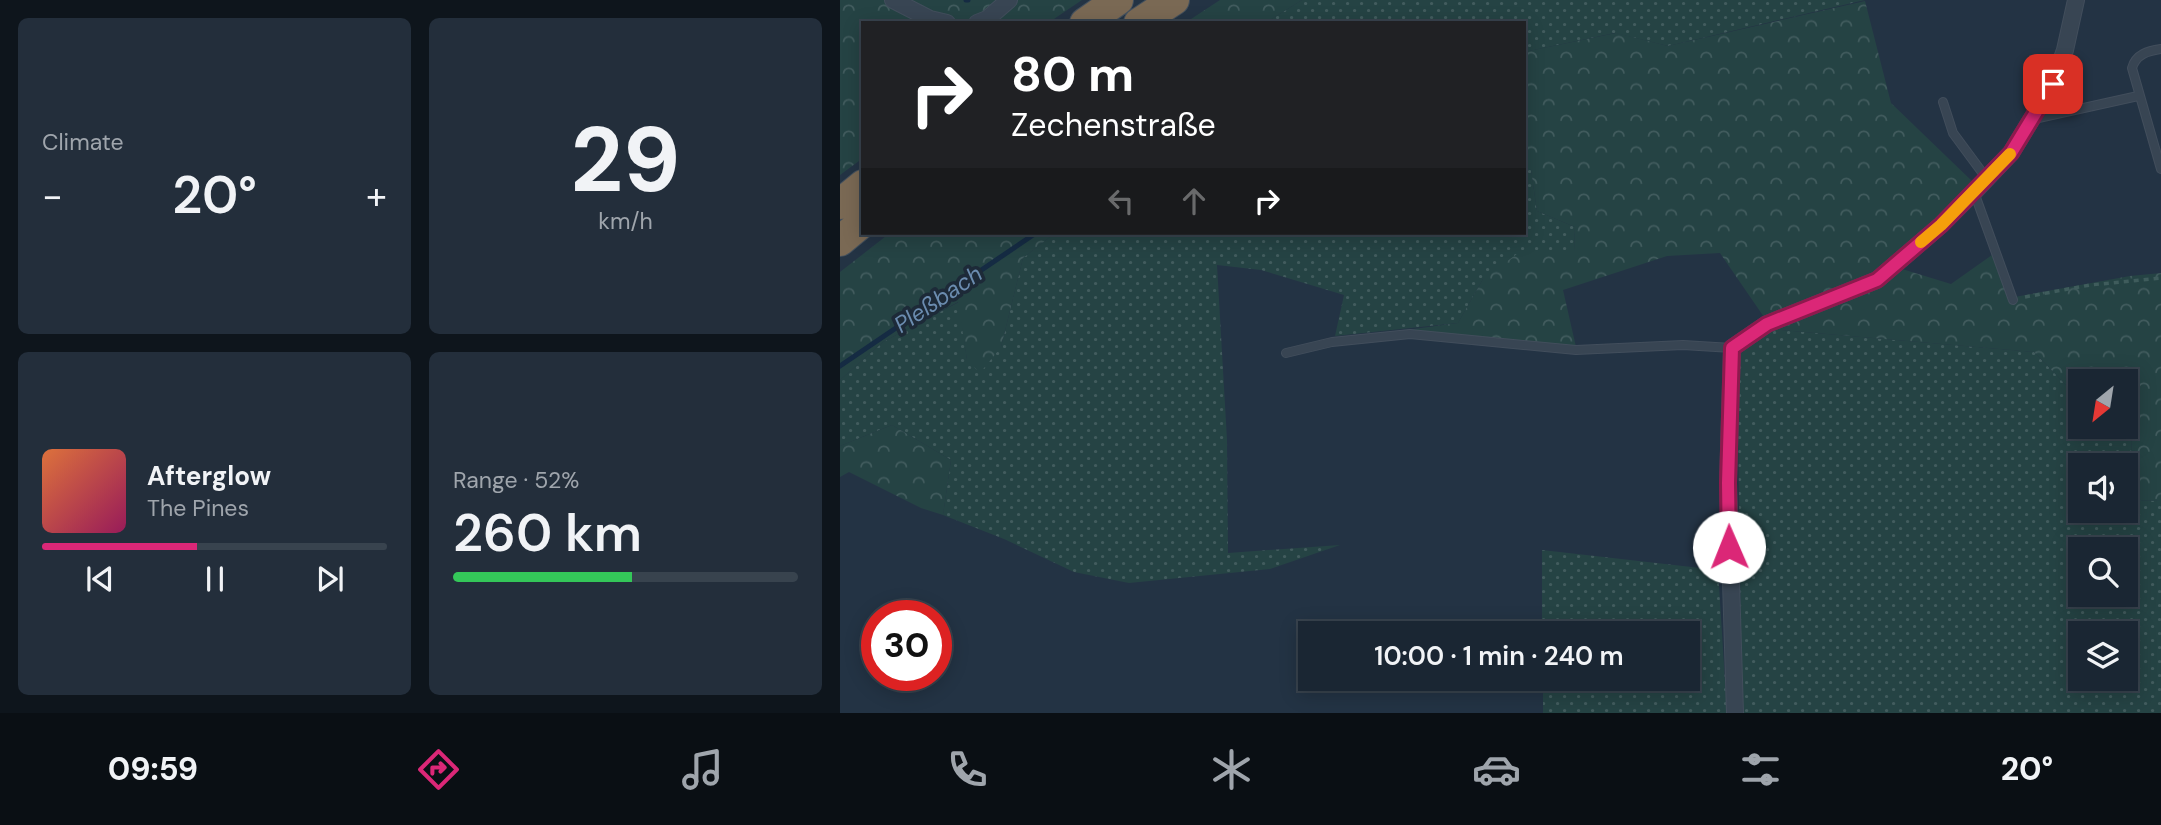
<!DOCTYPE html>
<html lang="en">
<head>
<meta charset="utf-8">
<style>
	body { margin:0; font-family:"DM Sans",sans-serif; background:#232e3b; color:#f1f3f6; height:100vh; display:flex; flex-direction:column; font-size:26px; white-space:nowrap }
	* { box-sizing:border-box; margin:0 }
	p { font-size:23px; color:#9fa5ac }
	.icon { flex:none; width:38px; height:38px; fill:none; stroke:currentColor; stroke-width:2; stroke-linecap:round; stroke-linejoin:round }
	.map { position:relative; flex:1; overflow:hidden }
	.drawer { display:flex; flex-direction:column; gap:18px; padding:18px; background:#0e151c; width:840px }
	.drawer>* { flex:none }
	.banner { position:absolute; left:21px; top:21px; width:665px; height:214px; border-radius:0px; box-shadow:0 4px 18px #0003,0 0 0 2px #38434e; background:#202124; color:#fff; overflow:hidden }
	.needle { width:46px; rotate:210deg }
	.tools { position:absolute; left:1228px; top:369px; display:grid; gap:14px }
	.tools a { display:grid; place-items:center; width:70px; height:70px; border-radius:0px; background:#1a2633; box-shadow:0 4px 18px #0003,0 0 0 2px #38434e; font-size:35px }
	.speed { position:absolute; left:21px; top:600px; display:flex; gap:14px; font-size:35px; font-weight:700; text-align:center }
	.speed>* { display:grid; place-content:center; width:91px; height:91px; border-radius:50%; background:#1a2633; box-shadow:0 4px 18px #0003,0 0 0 2px #38434e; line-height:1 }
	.speed .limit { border:10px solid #d22; background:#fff; color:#111 }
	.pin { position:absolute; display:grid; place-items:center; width:60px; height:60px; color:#fff; margin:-30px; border-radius:14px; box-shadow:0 4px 10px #0006 }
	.me { position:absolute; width:77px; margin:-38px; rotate:359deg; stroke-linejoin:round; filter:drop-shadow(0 0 5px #0008) }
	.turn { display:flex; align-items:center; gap:24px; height:147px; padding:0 35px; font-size:32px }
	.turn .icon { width:91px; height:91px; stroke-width:2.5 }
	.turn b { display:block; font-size:49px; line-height:60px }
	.lanes { display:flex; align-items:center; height:66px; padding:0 35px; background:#0003; justify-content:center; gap:35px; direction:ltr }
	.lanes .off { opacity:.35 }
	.big { font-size:52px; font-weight:600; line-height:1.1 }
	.drawer .tile { flex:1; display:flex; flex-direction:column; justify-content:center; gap:10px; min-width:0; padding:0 24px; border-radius:10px; background:#232e3b }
	.drawer .dial { align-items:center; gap:0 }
	.dial b { font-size:91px; line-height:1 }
	.song { display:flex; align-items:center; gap:21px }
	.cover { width:84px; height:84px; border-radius:10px; background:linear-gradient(135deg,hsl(20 70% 55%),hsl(330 70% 35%)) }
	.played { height:7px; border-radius:4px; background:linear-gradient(90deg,#db2777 45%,#38434e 45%) }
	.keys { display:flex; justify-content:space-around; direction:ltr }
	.heat { display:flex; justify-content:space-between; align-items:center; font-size:38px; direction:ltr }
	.charge { height:10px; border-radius:5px; background:linear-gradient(90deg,#34c759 52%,#38434e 0) }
	.drawer .tiles { flex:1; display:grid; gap:18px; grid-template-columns:repeat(2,1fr) }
	.trip { position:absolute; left:458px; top:621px; width:402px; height:70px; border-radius:0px; background:#1a2633; box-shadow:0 4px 18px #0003,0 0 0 2px #38434e; font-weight:600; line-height:70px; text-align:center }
	.menu { display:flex; height:112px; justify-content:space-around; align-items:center; background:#0a0f14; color:#9fa5ac }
	.menu .icon { width:49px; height:49px }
	.menu .active { color:#db2777 }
	.menu b { font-size:32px; color:#f1f3f6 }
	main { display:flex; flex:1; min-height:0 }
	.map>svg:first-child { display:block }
</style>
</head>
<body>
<main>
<section class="drawer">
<div class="tiles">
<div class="tile"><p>Climate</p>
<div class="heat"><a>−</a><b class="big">20°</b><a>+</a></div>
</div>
<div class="tile dial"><b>29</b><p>km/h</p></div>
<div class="tile">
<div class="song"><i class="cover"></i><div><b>Afterglow</b><p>The Pines</p></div></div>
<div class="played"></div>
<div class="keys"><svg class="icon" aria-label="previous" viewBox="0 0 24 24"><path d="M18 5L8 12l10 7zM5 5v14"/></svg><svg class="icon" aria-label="pause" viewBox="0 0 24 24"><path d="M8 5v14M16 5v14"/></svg><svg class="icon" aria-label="next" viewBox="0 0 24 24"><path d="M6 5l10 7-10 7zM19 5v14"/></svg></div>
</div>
<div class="tile"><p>Range · 52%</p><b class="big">260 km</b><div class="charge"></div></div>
</div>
</section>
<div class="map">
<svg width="1321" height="713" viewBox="0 0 1321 713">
	<defs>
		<pattern id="grass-dots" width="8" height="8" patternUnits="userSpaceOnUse" patternTransform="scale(1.75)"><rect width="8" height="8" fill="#254344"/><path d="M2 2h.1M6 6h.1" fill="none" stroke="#425c5e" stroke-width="1.8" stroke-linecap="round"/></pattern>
		<pattern id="forest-crowns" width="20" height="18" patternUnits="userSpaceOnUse" patternTransform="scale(1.75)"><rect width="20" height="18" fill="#254344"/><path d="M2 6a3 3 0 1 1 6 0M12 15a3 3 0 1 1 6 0" fill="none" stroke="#425c5e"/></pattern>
	</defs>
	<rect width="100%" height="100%" fill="#233344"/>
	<!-- grass -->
	<path fill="url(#grass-dots)" fill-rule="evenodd" d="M462 0H1025L828 46 775 33 684 52V23H425Z
		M684 166 691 170 697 211 735 227 734 253 643 279 618 323 495 336 504 295 421 270 377 265 387 440 388 553 500 545 430 569 289 583 234 572 164 539 103 515 111 460 52 425 0 446V380L43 342 119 302 127 360 161 347 183 258 215 233H684Z
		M930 329 1194 352 1228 387 1241 392V427H1286V410L1291 412 1292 500 1321 501V713H902L897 358 913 341ZM1241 466H1286V511H1241ZM1241 550H1286V595H1241ZM1241 634H1286V679H1241Z
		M702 550 878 570 887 713H703V679H849V634L702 633Z"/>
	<!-- forest -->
	<path fill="url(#forest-crowns)" d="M0 0H242L208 23H23V158L0 175Z
		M380 0H462L425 23H345Z
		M1025 1 1051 103 1134 183 1035 275 926 320 880 253 827 256 723 290 736 347 566 330 618 323 643 279 681 251 734 252 735 227 697 211 691 170 684 166V52L776 33 828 46Z
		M50 233H215L183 258 161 347 140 373 127 360 118 302 43 342 0 380V272Z
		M1152 255 1169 298 1290 276 1321 273V501L1292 500 1291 412 1286 410V382H1241V392L1228 387 1194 352 930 329 1041 284 1062 269 1111 284Z
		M52 425 111 460 103 515 81 508 9 472 0 477V446Z"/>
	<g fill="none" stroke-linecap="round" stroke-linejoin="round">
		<!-- stream -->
		<path stroke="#152b43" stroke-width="5" d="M126 0H128
			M0 366 196 233"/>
		<defs>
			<path id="lane" d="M1321 49C1308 51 1296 54 1292 68L1321 169
				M1103 102 1113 133 1147 179
				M1194 119 1298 96
				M1134 192 1173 300
				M446 353 492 342 570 334 736 350 843 345 892 348"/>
			<path id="street" d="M53 0 90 19 107 23
				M137 23 147 19 169 0
				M895 713 888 483 892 348 927 324 1037 280 1101 225 1134 192 1171 153 1213 84 1225 50 1236 0"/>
			<path id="highway" d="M245 23 278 0
				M299 23 334 0
				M0 204 23 185
				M0 241 23 222"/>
		</defs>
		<!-- lane casing -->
		<use href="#lane" stroke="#424e5c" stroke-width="10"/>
		<!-- street casing -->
		<use href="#street" stroke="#424e5c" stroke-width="18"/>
		<!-- highway casing -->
		<use href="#highway" stroke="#43505d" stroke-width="32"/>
		<!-- path -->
		<path stroke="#3f5c5c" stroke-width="3.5" stroke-dasharray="5 5" stroke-linecap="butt" d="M1185 297 1250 285 1321 278"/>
		<!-- lane -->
		<use href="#lane" stroke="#384553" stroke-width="8"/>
		<!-- street -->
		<use href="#street" stroke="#384553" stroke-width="16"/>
		<!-- highway -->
		<use href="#highway" stroke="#7a6954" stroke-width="30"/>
	</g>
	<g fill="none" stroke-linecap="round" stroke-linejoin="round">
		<defs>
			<path id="route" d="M889 547 888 483 892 348 927 324 1037 280 1101 225 1171 153 1213 84"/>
		</defs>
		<!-- route casing -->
		<use href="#route" stroke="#8e194d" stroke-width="18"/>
		<!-- route -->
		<use href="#route" stroke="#db2777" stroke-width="12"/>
		<!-- slow -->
		<path stroke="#f59e0b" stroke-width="12" d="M1081 242 1101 225 1170 154"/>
	</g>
	<g text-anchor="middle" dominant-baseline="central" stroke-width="7" stroke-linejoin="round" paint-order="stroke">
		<!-- water labels -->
		<g font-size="23" font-style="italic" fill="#6b8caf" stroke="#1d2a38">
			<text transform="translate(98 299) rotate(-34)">Pleßbach</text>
		</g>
	</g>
</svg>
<div class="tools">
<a><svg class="needle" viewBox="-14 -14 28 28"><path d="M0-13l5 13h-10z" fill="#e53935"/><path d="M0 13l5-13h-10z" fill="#9fa5ac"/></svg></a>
<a><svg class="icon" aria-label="sound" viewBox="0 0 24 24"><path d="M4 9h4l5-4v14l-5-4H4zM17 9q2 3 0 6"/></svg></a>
<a><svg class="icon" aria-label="search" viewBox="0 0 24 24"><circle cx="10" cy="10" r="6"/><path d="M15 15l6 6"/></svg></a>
<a><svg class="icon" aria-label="layers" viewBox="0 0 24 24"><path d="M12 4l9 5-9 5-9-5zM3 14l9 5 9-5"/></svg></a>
</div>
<div class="speed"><div class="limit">30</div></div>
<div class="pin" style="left:1213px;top:84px;background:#d93025"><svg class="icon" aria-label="arrive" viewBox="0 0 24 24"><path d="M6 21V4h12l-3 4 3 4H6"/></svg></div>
<svg class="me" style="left:889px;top:547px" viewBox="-20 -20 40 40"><circle r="19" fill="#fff"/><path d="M0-13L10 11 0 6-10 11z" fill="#db2777"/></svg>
<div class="trip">10:00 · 1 min · 240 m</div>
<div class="banner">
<div class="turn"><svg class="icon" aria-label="right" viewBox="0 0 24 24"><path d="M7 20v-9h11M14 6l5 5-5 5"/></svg><div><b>80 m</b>Zechenstraße</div></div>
<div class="lanes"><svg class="icon off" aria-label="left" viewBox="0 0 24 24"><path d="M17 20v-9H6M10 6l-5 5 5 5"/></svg><svg class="icon off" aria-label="ahead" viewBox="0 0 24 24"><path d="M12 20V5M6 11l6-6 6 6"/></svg><svg class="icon" aria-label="right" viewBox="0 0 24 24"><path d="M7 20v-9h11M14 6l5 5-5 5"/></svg></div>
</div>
</div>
</main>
<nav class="menu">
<b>09:59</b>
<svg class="icon active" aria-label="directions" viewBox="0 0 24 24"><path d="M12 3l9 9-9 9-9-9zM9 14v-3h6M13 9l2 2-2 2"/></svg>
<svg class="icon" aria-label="music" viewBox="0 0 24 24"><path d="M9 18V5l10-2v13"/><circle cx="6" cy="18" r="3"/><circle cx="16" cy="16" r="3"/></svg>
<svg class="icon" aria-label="phone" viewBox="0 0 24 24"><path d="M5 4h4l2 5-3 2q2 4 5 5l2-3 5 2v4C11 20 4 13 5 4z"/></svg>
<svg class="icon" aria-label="climate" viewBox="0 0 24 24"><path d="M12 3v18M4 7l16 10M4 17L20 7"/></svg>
<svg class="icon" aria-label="car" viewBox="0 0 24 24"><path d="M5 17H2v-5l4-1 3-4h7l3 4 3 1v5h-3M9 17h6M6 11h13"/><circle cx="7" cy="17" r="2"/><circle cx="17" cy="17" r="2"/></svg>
<svg class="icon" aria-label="filters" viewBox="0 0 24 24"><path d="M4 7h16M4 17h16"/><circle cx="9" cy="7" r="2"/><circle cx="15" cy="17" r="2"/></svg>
<b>20°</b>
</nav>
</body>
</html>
